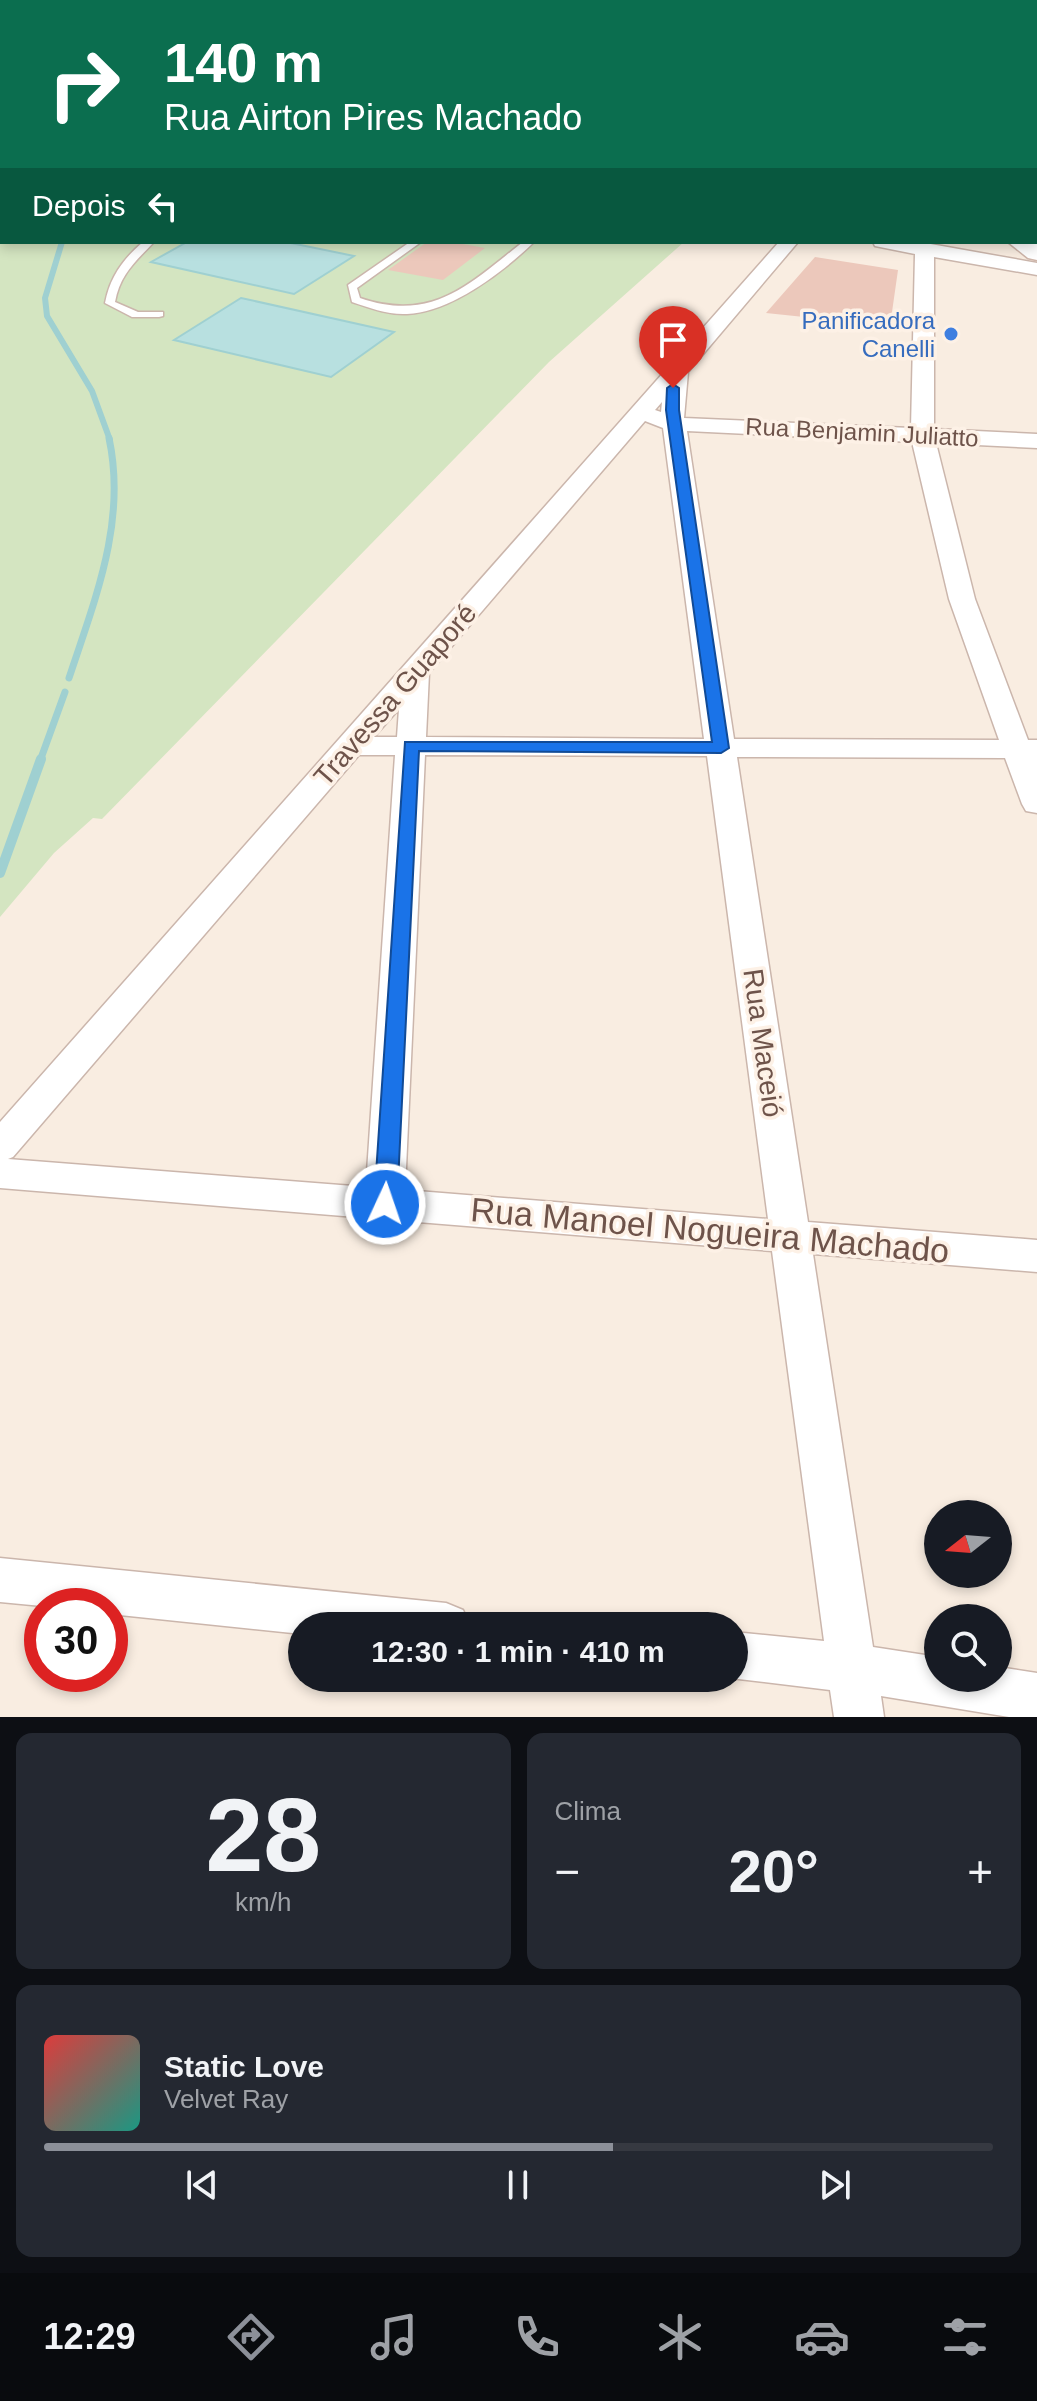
<!DOCTYPE html>
<html lang="pt">
<head>
<meta charset="utf-8">
<style>
	body { margin:0; font-family:Arial,sans-serif; background:#242831; color:#f1f3f6; height:100vh; display:flex; flex-direction:column; font-size:30px; white-space:nowrap }
	* { box-sizing:border-box; margin:0 }
	p { font-size:26px; color:#9ea1a6 }
	.icon { flex:none; width:44px; height:44px; fill:none; stroke:currentColor; stroke-width:2; stroke-linecap:round; stroke-linejoin:round }
	.map { position:relative; height:1717px; overflow:hidden }
	.side { display:flex; flex-direction:column; gap:16px; padding:16px; background:#0d0f14; flex:1 }
	.side>* { flex:none }
	.guide { position:absolute; left:0px; top:0px; width:1038px; height:244px; box-shadow:0 4px 12px #0003; background:#0b6e4f; color:#fff; overflow:hidden }
	.needle { width:52px; rotate:253deg }
	.tools { position:absolute; left:924px; top:1500px; display:grid; gap:16px }
	.tools a { display:grid; place-items:center; width:88px; height:88px; border-radius:50%; background:#171b24; box-shadow:0 4px 12px #0003; font-size:40px }
	.speed { position:absolute; left:24px; top:1588px; display:flex; gap:16px; font-size:40px; font-weight:700; text-align:center }
	.speed>* { display:grid; place-content:center; width:104px; height:104px; border-radius:50%; background:#171b24; box-shadow:0 4px 12px #0003; line-height:1 }
	.speed .limit { border:12px solid #d22; background:#fff; color:#111 }
	.pin { position:absolute; display:grid; place-items:center; width:68px; height:68px; color:#fff; margin:-82px -34px; border-radius:50% 50% 50% 0; rotate:-45deg; box-shadow:0 0 8px #0007 }
	.pin .icon { rotate:45deg }
	.me { position:absolute; width:88px; margin:-44px; rotate:3deg; stroke-linejoin:round; filter:drop-shadow(0 0 6px #0008) }
	.turn { display:flex; align-items:center; gap:28px; height:168px; padding:0 32px; font-size:36px }
	.turn .icon { width:104px; height:104px; stroke-width:2.5 }
	.turn b { display:block; font-size:56px; line-height:68px }
	.then { display:flex; align-items:center; height:76px; padding:0 32px; background:#0003; gap:16px; font-size:30px }
	.big { font-size:60px; font-weight:700; line-height:1.1 }
	.side .tile { flex:1; display:flex; flex-direction:column; justify-content:center; gap:12px; min-width:0; padding:0 28px; border-radius:16px; background:#242831 }
	.side .dial { align-items:center; gap:0 }
	.dial b { font-size:104px; line-height:1 }
	.song { display:flex; align-items:center; gap:24px }
	.cover { width:96px; height:96px; border-radius:12px; background:linear-gradient(135deg,hsl(0 70% 55%),hsl(170 70% 35%)) }
	.played { height:8px; border-radius:4px; background:linear-gradient(90deg,#8c9099 60%,#363941 60%) }
	.keys { display:flex; justify-content:space-around; direction:ltr }
	.heat { display:flex; justify-content:space-between; align-items:center; font-size:44px; direction:ltr }
	.side .tiles { flex:1; display:grid; gap:16px; grid-template-columns:1fr 1fr }
	.tile:last-child { grid-column:span 2 }
	.trip { position:absolute; left:288px; top:1612px; width:460px; height:80px; border-radius:40px; background:#171b24; box-shadow:0 4px 12px #0003; font-weight:700; line-height:80px; text-align:center }
	.menu { display:flex; height:128px; justify-content:space-around; align-items:center; background:#090b0e; color:#9ea1a6 }
	.menu .icon { width:56px; height:56px }
	.menu .on { color:#8c9099 }
	.menu b { font-size:36px; color:#f1f3f6 }
	.map>svg:first-child { display:block }
</style>
</head>
<body>
<div class="map">
<svg width="1037" height="1717" viewBox="0 0 1037 1717">
	<rect width="100%" height="100%" fill="#f9ede1"/>
	<!-- green -->
	<path fill="#d4e5c1" d="M157 0H469L484 2H153Z
		M753 0H1037V177L1036 2Z
		M0 121 2 242H684L549 362 102 819 93 818 54 853 0 917Z"/>
	<!-- water -->
	<path fill="#b8e0e0" stroke="#9fd0d1" stroke-width="2" d="M187 242H286L354 256 294 294 151 262Z
		M241 298 394 332 331 377 174 340Z"/>
	<g fill="none" stroke-linecap="round" stroke-linejoin="round">
		<!-- stream-far2 -->
		<path stroke="#9fd0d1" stroke-width="6" d="M62 242 45 298 47 316 92 391 110 440"/>
		<!-- stream-far1 -->
		<path stroke="#9fd0d1" stroke-width="7" d="M69 678C95 599 127 522 109 438
			M40 761 65 692"/>
		<!-- stream -->
		<path stroke="#9fd0d1" stroke-width="10" d="M0 873 41 759"/>
	</g>
	<!-- building -->
	<path fill="#ecc8bb" d="M427 242H452L485 248 443 280 388 270Z
		M815 257 898 270 890 326 766 313Z"/>
	<g fill="none" stroke-linecap="round" stroke-linejoin="round">
		<defs>
			<path id="service" d="M0 11H2V15H0Z
				M0 34H2L0 39Z
				M143 242H154C136 261 120 274 115 302L138 312H163V316L159 317H132L105 303C110 277 123 259 143 242Z
				M410 242H421L357 288 360 298C433 323 469 284 523 242H534C503 272 451 312 407 314 388 315 370 308 352 302L348 285Z"/>
			<path id="minor" d="M0 113H2V123H0Z
				M779 242H798L688 372 684 418 911 428 915 254 875 246 873 242 925 243 1037 263V275L934 257V429L1037 434V448L936 443 975 599 1028 740H1037V813L1026 811 1022 804 1005 758 737 757 808 1222 1037 1240V1272L813 1254 873 1647 938 1657V1678H998V1667L1037 1673V1717H1009L881 1696 884 1717H834L830 1690 730 1678H734V1632L824 1641 772 1251 0 1188V1122ZM662 402 661 412 655 410ZM645 421 663 428 704 739 426 737 429 673ZM687 431 912 442 949 599 999 740 734 739ZM399 709 397 737H374ZM359 755H395L366 1187 8 1159 13 1157ZM425 755 707 756 768 1219 405 1190Z
				M0 1558 446 1603 463 1610 470 1626H302V1634L110 1614V1606H42L0 1602Z"/>
			<path id="secondary" d="M479 0H510L511 2H480Z
				M599 0H624L625 2H600Z
				M1036 179H1037V193H1036Z
				M1037 241V260L1028 258 1008 242Z"/>
		</defs>
		<!-- service casing -->
		<use href="#service" stroke="#cbb6ac" stroke-width="3"/>
		<!-- minor casing -->
		<use href="#minor" stroke="#cbb6ac" stroke-width="3"/>
		<!-- secondary casing -->
		<use href="#secondary" stroke="#ceb5aa" stroke-width="3"/>
		<!-- service -->
		<use href="#service" fill="#fff" fill-rule="evenodd"/>
		<!-- minor -->
		<use href="#minor" fill="#fff" fill-rule="evenodd"/>
		<!-- secondary -->
		<use href="#secondary" fill="#fff" fill-rule="evenodd"/>
	</g>
	<!-- route -->
	<path fill="#1a73e8" stroke="#114b97" stroke-width="2" d="M673 384 679 388V410L729 748 721 753 419 751 397 1204 393 1210H377L374 1204 405 742H712L666 410 667 388Z"/>
	<!-- markers -->
	<circle fill="#3f7fe0" stroke="#fdf1e6" stroke-width="3" cx="951" cy="334" r="8"/>
	<g text-anchor="middle" dominant-baseline="central" stroke-width="7" stroke-linejoin="round" paint-order="stroke">
		<!-- far-shop labels -->
		<g font-size="24" fill="#366cbe" stroke="#fdf1e6" text-anchor="end">
			<text x="935" y="320">Panificadora<tspan x="935" dy="28">Canelli</tspan></text>
		</g>
		<!-- far-street labels -->
		<g font-size="24" fill="#6e534a" stroke="#fdf1e6">
			<text transform="translate(862 432) rotate(3)">Rua Benjamin Juliatto</text>
		</g>
		<!-- street labels -->
		<g font-size="28" fill="#6e534a" stroke="#fdf1e6">
			<text transform="translate(395 695) rotate(-49)">Travessa Guaporé</text>
			<text transform="translate(763 1043) rotate(82)">Rua Maceió</text>
		</g>
		<!-- near-street labels -->
		<g font-size="34" fill="#6e534a" stroke="#fdf1e6">
			<text transform="translate(710 1230) rotate(5)">Rua Manoel Nogueira Machado</text>
		</g>
	</g>
</svg>
<div class="tools">
<a><svg class="needle" viewBox="-14 -14 28 28"><path d="M0-13l5 13h-10z" fill="#e53935"/><path d="M0 13l5-13h-10z" fill="#9ea1a6"/></svg></a>
<a><svg class="icon" aria-label="search" viewBox="0 0 24 24"><circle cx="10" cy="10" r="6"/><path d="M15 15l6 6"/></svg></a>
</div>
<div class="speed"><div class="limit">30</div></div>
<div class="pin" style="left:673px;top:388px;background:#d93025"><svg class="icon" aria-label="arrive" viewBox="0 0 24 24"><path d="M6 21V4h12l-3 4 3 4H6"/></svg></div>
<svg class="me" style="left:385px;top:1204px" viewBox="-20 -20 40 40"><circle r="17" fill="#1a73e8" stroke="#fff" stroke-width="3"/><path d="M0-11L8 9 0 5-8 9z" fill="#fff"/></svg>
<div class="trip">12:30 · 1 min · 410 m</div>
<div class="guide">
<div class="turn"><svg class="icon" aria-label="right" viewBox="0 0 24 24"><path d="M7 20v-9h11M14 6l5 5-5 5"/></svg><div><b>140 m</b>Rua Airton Pires Machado</div></div>
<div class="then">Depois<svg class="icon" aria-label="left" viewBox="0 0 24 24"><path d="M17 20v-9H6M10 6l-5 5 5 5"/></svg></div>
</div>
</div>
<section class="side">
<div class="tiles">
<div class="tile dial"><b>28</b><p>km/h</p></div>
<div class="tile"><p>Clima</p>
<div class="heat"><a>−</a><b class="big">20°</b><a>+</a></div>
</div>
<div class="tile">
<div class="song"><i class="cover"></i><div><b>Static Love</b><p>Velvet Ray</p></div></div>
<div class="played"></div>
<div class="keys"><svg class="icon" aria-label="previous" viewBox="0 0 24 24"><path d="M18 5L8 12l10 7zM5 5v14"/></svg><svg class="icon" aria-label="pause" viewBox="0 0 24 24"><path d="M8 5v14M16 5v14"/></svg><svg class="icon" aria-label="next" viewBox="0 0 24 24"><path d="M6 5l10 7-10 7zM19 5v14"/></svg></div>
</div>
</div>
</section>
<nav class="menu">
<b>12:29</b>
<svg class="icon on" aria-label="directions" viewBox="0 0 24 24"><path d="M12 3l9 9-9 9-9-9zM9 14v-3h6M13 9l2 2-2 2"/></svg>
<svg class="icon" aria-label="music" viewBox="0 0 24 24"><path d="M9 18V5l10-2v13"/><circle cx="6" cy="18" r="3"/><circle cx="16" cy="16" r="3"/></svg>
<svg class="icon" aria-label="phone" viewBox="0 0 24 24"><path d="M5 4h4l2 5-3 2q2 4 5 5l2-3 5 2v4C11 20 4 13 5 4z"/></svg>
<svg class="icon" aria-label="climate" viewBox="0 0 24 24"><path d="M12 3v18M4 7l16 10M4 17L20 7"/></svg>
<svg class="icon" aria-label="car" viewBox="0 0 24 24"><path d="M5 17H2v-5l4-1 3-4h7l3 4 3 1v5h-3M9 17h6M6 11h13"/><circle cx="7" cy="17" r="2"/><circle cx="17" cy="17" r="2"/></svg>
<svg class="icon" aria-label="filters" viewBox="0 0 24 24"><path d="M4 7h16M4 17h16"/><circle cx="9" cy="7" r="2"/><circle cx="15" cy="17" r="2"/></svg>
</nav>
</body>
</html>
